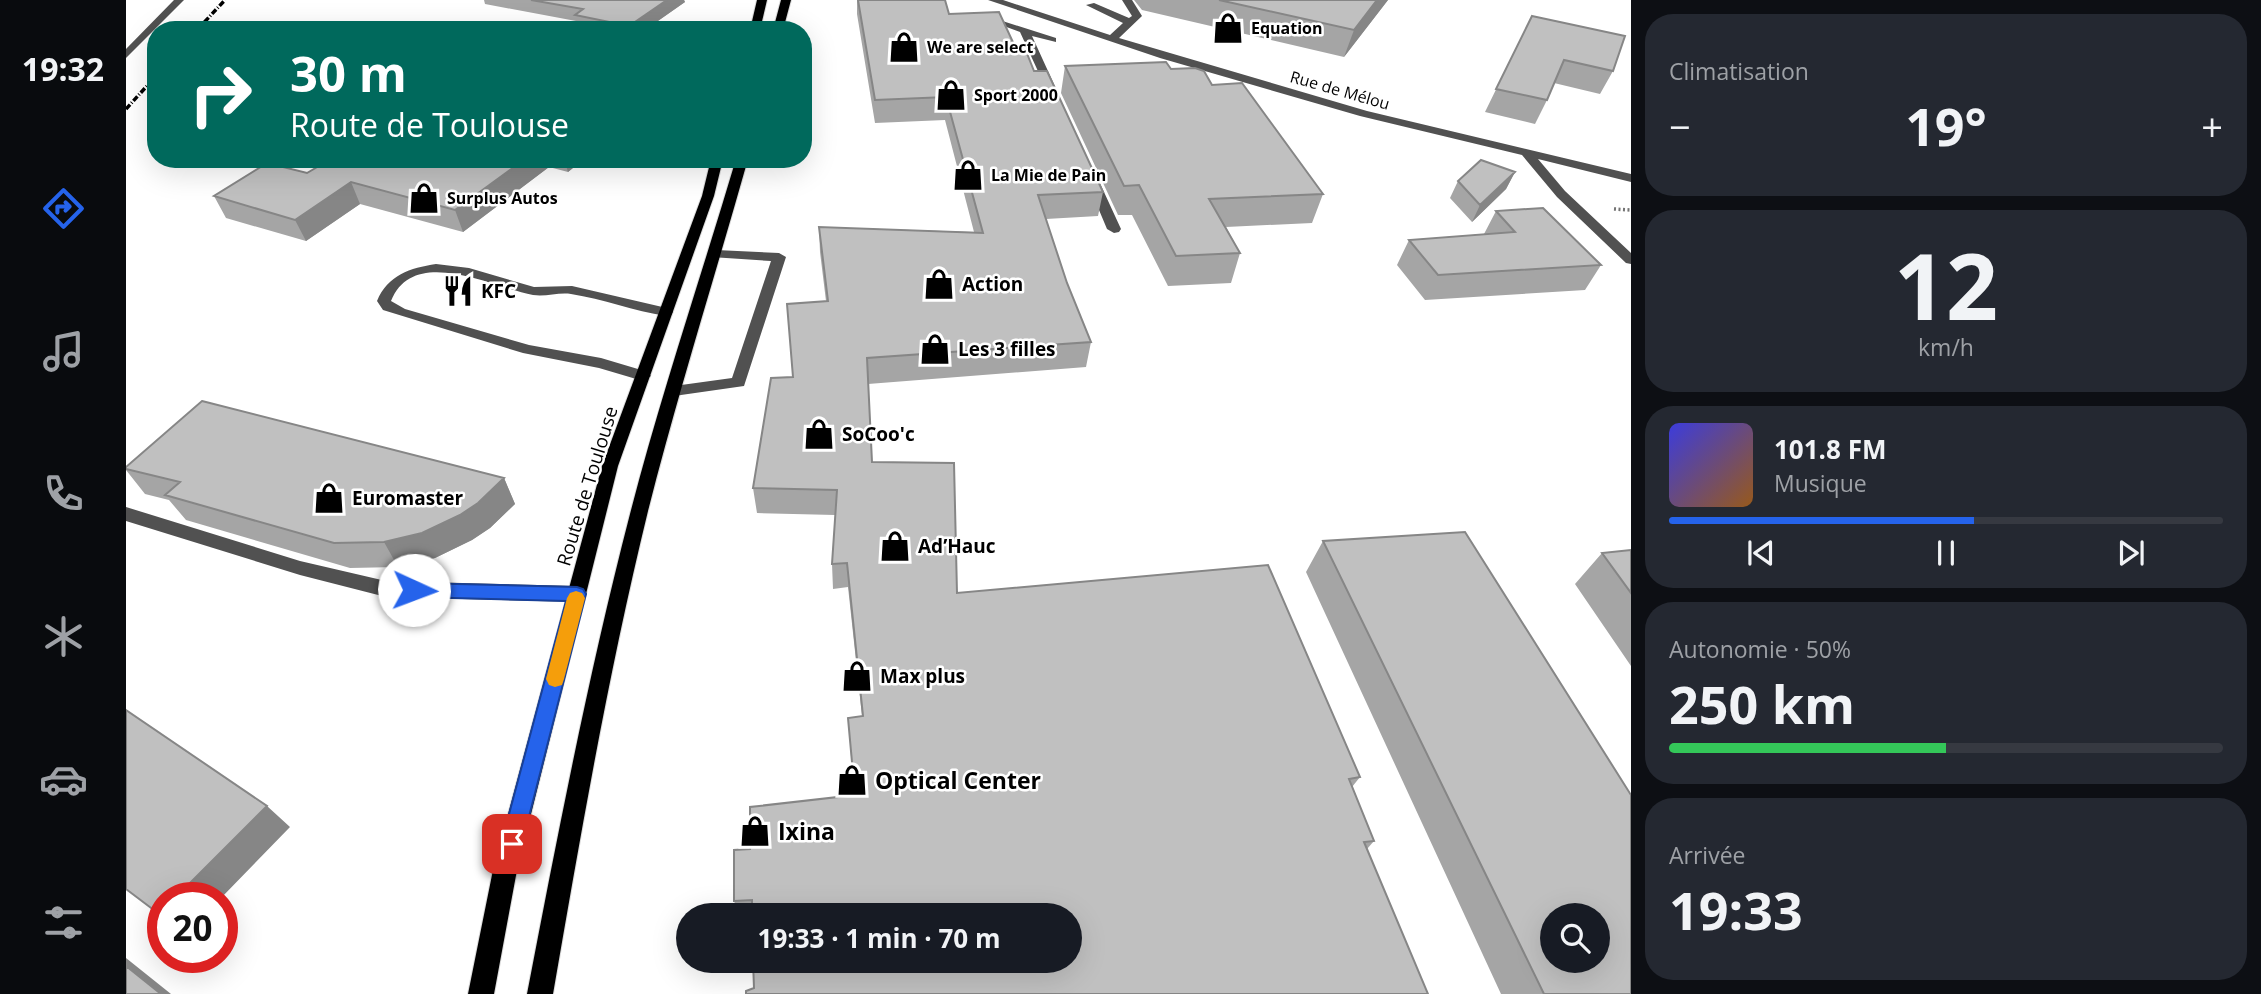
<!DOCTYPE html>
<html lang="fr">
<head>
<meta charset="utf-8">
<style>
	body { margin:0; font-family:"Open Sans",sans-serif; background:#242831; color:#f1f3f6; height:100vh; display:flex; flex-direction:column; font-size:26px; white-space:nowrap }
	* { box-sizing:border-box; margin:0 }
	p { font-size:23px; color:#9ea1a6 }
	.icon { flex:none; width:38px; height:38px; fill:none; stroke:currentColor; stroke-width:2; stroke-linecap:round; stroke-linejoin:round }
	.map { position:relative; flex:1; overflow:hidden }
	.panel { display:flex; flex-direction:column; gap:14px; padding:14px; background:#0d0f14; width:630px }
	.panel>* { flex:none }
	.hud { position:absolute; left:21px; top:21px; width:665px; height:147px; border-radius:28px; box-shadow:0 7px 28px #0002; background:#00695c; color:#fff; overflow:hidden }
	.tools { position:absolute; left:1414px; top:903px; display:grid; gap:14px }
	.tools a { display:grid; place-items:center; width:70px; height:70px; border-radius:50%; background:#171b24; box-shadow:0 7px 28px #0002; font-size:35px }
	.speed { position:absolute; left:21px; top:882px; display:flex; gap:14px; font-size:35px; font-weight:700; text-align:center }
	.speed>* { display:grid; place-content:center; width:91px; height:91px; border-radius:50%; background:#171b24; box-shadow:0 7px 28px #0002; line-height:1 }
	.speed .limit { border:10px solid #d22; background:#fff; color:#111 }
	.pin { position:absolute; display:grid; place-items:center; width:60px; height:60px; color:#fff; margin:-30px; border-radius:14px; box-shadow:0 4px 10px #0006 }
	.me { position:absolute; width:77px; margin:-38px; rotate:92deg; stroke-linejoin:round; filter:drop-shadow(0 0 5px #0008) }
	.turn { display:flex; align-items:center; gap:24px; height:147px; padding:0 28px; font-size:32px }
	.turn .icon { width:91px; height:91px; stroke-width:2.5 }
	.turn b { display:block; font-size:49px; line-height:60px }
	.big { font-size:52px; font-weight:700; line-height:1.1 }
	.panel .widget { flex:1; display:flex; flex-direction:column; justify-content:center; gap:10px; min-width:0; padding:0 24px; border-radius:28px; background:#242831 }
	.panel .dial { align-items:center; gap:0 }
	.dial b { font-size:91px; line-height:1 }
	.song { display:flex; align-items:center; gap:21px }
	.cover { width:84px; height:84px; border-radius:10px; background:linear-gradient(135deg,hsl(240 70% 55%),hsl(30 70% 35%)) }
	.played { height:7px; border-radius:4px; background:linear-gradient(90deg,#2563eb 55%,#363941 55%) }
	.keys { display:flex; justify-content:space-around; direction:ltr }
	.heat { display:flex; justify-content:space-between; align-items:center; font-size:38px; direction:ltr }
	.charge { height:10px; border-radius:5px; background:linear-gradient(90deg,#34c759 50%,#363941 0) }
	.trip { position:absolute; left:550px; top:903px; width:406px; height:70px; border-radius:35px; background:#171b24; box-shadow:0 7px 28px #0002; font-weight:700; line-height:70px; text-align:center }
	main { display:flex; flex:1; min-height:0 }
	.tab-bar { display:flex; flex-direction:column; width:126px; justify-content:space-around; align-items:center; background:#090b0e; color:#9ea1a6 }
	.tab-bar .icon { width:49px; height:49px }
	.tab-bar .selected { color:#2563eb }
	.tab-bar b { font-size:32px; color:#f1f3f6 }
	.map>svg:first-child { display:block }
</style>
</head>
<body>
<main>
<nav class="tab-bar">
<b>19:32</b>
<svg class="icon selected" aria-label="directions" viewBox="0 0 24 24"><path d="M12 3l9 9-9 9-9-9zM9 14v-3h6M13 9l2 2-2 2"/></svg>
<svg class="icon" aria-label="music" viewBox="0 0 24 24"><path d="M9 18V5l10-2v13"/><circle cx="6" cy="18" r="3"/><circle cx="16" cy="16" r="3"/></svg>
<svg class="icon" aria-label="phone" viewBox="0 0 24 24"><path d="M5 4h4l2 5-3 2q2 4 5 5l2-3 5 2v4C11 20 4 13 5 4z"/></svg>
<svg class="icon" aria-label="climate" viewBox="0 0 24 24"><path d="M12 3v18M4 7l16 10M4 17L20 7"/></svg>
<svg class="icon" aria-label="car" viewBox="0 0 24 24"><path d="M5 17H2v-5l4-1 3-4h7l3 4 3 1v5h-3M9 17h6M6 11h13"/><circle cx="7" cy="17" r="2"/><circle cx="17" cy="17" r="2"/></svg>
<svg class="icon" aria-label="filters" viewBox="0 0 24 24"><path d="M4 7h16M4 17h16"/><circle cx="9" cy="7" r="2"/><circle cx="15" cy="17" r="2"/></svg>
</nav>
<div class="map">
<svg width="1505" height="994" viewBox="0 0 1505 994">
	<rect width="100%" height="100%" fill="#fff"/>
	<g fill="none" stroke-linecap="round" stroke-linejoin="round">
		<defs>
			<path id="major" d="M631 0H641L634 30H624Z
				M655 0H665L657 30H647Z
				M585 159H597L588 196 492 466 391 870 368 994H342L367 870 476 466 576 196Z
				M610 159H622C589 276 552 393 522 511 483 670 455 832 427 994H401C432 833 463 672 504 514 535 394 575 277 610 159Z"/>
		</defs>
		<!-- major casing -->
		<use href="#major" stroke="#dbdbdb" stroke-width="2"/>
		<!-- path -->
		<path stroke="#737373" stroke-width="3.5" stroke-dasharray="2 2.5" stroke-linecap="butt" d="M1488 209 1505 210"/>
		<!-- minor -->
		<path fill="#515151" fill-rule="evenodd" d="M48 0H58L0 58V49Z
			M862 0H877L984 35 997 23 960 5 968 3 1003 18 1006 16 996 0H1006L1016 16 993 38 1241 111 1505 174V182L1412 159 1439 191 1505 253V264L1500 263 1431 197 1396 155 1234 116 1034 58Z
			M867 18 930 38V42L906 36 932 93 931 95 922 93 894 32 867 22Z
			M966 175 972 179 995 229 993 232 988 233 981 229 960 179Z
			M590 250 653 253 660 257 618 386 548 396 542 395 540 391 542 387 548 386 606 378 645 261 585 257V251Z
			M310 264 343 268 408 287 446 286 545 309 547 312 545 315 540 316C508 311 477 299 445 294 433 292 420 297 407 295 368 288 288 244 265 301L279 309 403 345 475 358 522 372 525 376 517 381 473 368 397 353 257 310 251 301C262 275 284 268 310 264Z
			M0 507 174 561 260 581 451 586 458 589 461 594 458 599 451 602 260 597 174 575 0 521Z"/>
		<!-- major -->
		<use href="#major" fill="#000" fill-rule="evenodd"/>
		<!-- rail -->
		<path stroke="#000" stroke-width="3.5" stroke-dasharray="6 2 1 2" stroke-linecap="butt" d="M71 30 99 0
			M0 109 30 76"/>
	</g>
	<!-- wall -->
	<path fill="#a5a5a5" d="M358 0H558L559 2 519 30H460L452 28 450 21 359 4Z
		M731 0H819L823 14 891 51 908 71 977 192 972 216 920 219 941 283 965 342 960 367 742 384 746 462 831 593 1234 777 1226 787 1248 841 1241 849 943 915H613L608 901 624 849 728 795 722 718 736 716 722 587 707 589 706 564 709 515 631 513 627 488 667 377 700 301 694 252 693 227 848 232 819 120 749 123 731 14Z
		M1008 0H1262L1218 57 1016 10Z
		M1406 16 1487 71 1474 94 1428 83 1421 100 1409 124 1359 112Z
		M939 66 1045 69 1086 85 1197 194 1186 223 1100 227 1114 253 1105 283 1042 286 1006 215H992L935 93Z
		M205 159H458L442 172 423 167 337 232 234 204 180 241 100 218 88 196 181 173Z
		M1389 172 1380 189 1346 222 1324 198 1332 181Z
		M1370 211 1475 265 1459 290 1299 300 1271 265 1283 240 1358 234Z
		M0 467 378 478 389 504 364 528 346 540 309 558 272 567 224 568 60 520 43 500 19 494 0 470Z
		M1197 541 1505 994H1375L1180 572Z
		M1505 550V666L1449 584 1476 553Z"/>
	<!-- shaded-wall -->
	<path fill="#868686" d="M541 0H558L559 2 519 30H504L503 26Z
		M1251 0H1262L1218 57 1228 30Z
		M399 159H421L423 167 337 232 329 210Z
		M438 159H458L442 172Z
		M1389 172 1380 189 1346 222 1354 205Z
		M225 182 234 204 180 241 169 220Z
		M378 478 389 504 364 528 346 540 309 558 272 567 258 542Z
		M141 806 164 827 95 898H49Z
		M0 958 45 994H35L0 966Z"/>
	<!-- building -->
	<path fill="#c0c0c0" stroke="#868686" stroke-width="2" fill-rule="evenodd" d="M405 0H541L503 26 449 15 457 9Z
		M732 0H819L823 14 873 12 891 51 898 46 908 71H921L977 192 912 195 941 283 965 342 741 358 746 462 828 463 831 593 1142 565 1234 777 1223 779 1248 841 1238 842 1302 994H620V991L628 988 627 961H943V915H626V900L608 901V850L624 849V807L729 795 722 718 737 716 721 563 706 564 711 490 627 488 645 378 667 377 661 304 702 301 693 227 857 233 820 97 749 100Z
		M1093 0H1251L1228 30Z
		M1406 16 1499 36 1487 71 1438 60 1421 100 1370 89Z
		M1040 62 1045 69 1069 68 1078 71 1086 85 1116 83 1197 194 1083 199 1114 253 1050 256 1013 185 998 186 939 66Z
		M205 159H399L329 210 225 182 169 220 88 196 141 163 181 173Z
		M1355 160 1389 172 1354 205 1332 181Z
		M1417 208 1475 265 1312 275 1283 240 1389 232 1370 211Z
		M76 401 378 478 352 503 334 515 296 533 258 542 208 543 39 495 54 482 0 469V467Z
		M1339 532 1505 795V994H1418L1197 541ZM1426 915H1472V961H1426Z
		M1505 550V593L1476 553Z
		M0 710 141 806 49 898H37V910L33 914 0 889Z
		M0 966 35 994H0Z"/>
	<!-- route -->
	<path fill="#2563eb" stroke="#184099" stroke-width="2" d="M288 583 451 587 457 589 460 594 396 844 393 851 386 854 378 851 375 844 440 601 288 597 282 595 279 590 282 585Z"/>
	<!-- slow -->
	<path fill="#f59e0b" d="M450 591 456 593 459 598 438 679 436 685 429 687 423 685 420 679 441 598 444 593Z"/>
	<!-- icons -->
	<defs>
		<symbol id="shop-bare" viewBox="-9 -9 18 18"><path d="M-5-2.5h2.3a2.7 3.5 0 0 1 5.4 0H5L5.5 6h-11ZM-1.5-2.5h3a1.5 2.3 0 0 0-3 0Z" fill="#000" stroke="#fff" stroke-width="2.5" paint-order="stroke"/></symbol>
		<symbol id="restaurant-bare" viewBox="-9 -9 18 18"><path d="M-5-6h1v4h1v-4h1v4h1v-4h1v5L-1.5 .5V6h-2V.5L-5-1ZM5-6V6H3V1.5H1.5Q1.5-4 5-6Z" fill="#000" stroke="#fff" stroke-width="2.5" paint-order="stroke"/></symbol>
	</defs>
	<g fill-rule="evenodd">
		<use href="#shop-bare" x="1080" y="6" width="44" height="44"/>
		<use href="#shop-bare" x="756" y="25" width="44" height="44"/>
		<use href="#shop-bare" x="803" y="73" width="44" height="44"/>
		<use href="#shop-bare" x="820" y="153" width="44" height="44"/>
		<use href="#shop-bare" x="276" y="176" width="44" height="44"/>
		<use href="#shop-bare" x="791" y="262" width="44" height="44"/>
		<use href="#restaurant-bare" x="310" y="269" width="44" height="44"/>
		<use href="#shop-bare" x="787" y="327" width="44" height="44"/>
		<use href="#shop-bare" x="671" y="412" width="44" height="44"/>
		<use href="#shop-bare" x="181" y="476" width="44" height="44"/>
		<use href="#shop-bare" x="747" y="524" width="44" height="44"/>
		<use href="#shop-bare" x="709" y="654" width="44" height="44"/>
		<use href="#shop-bare" x="704" y="758" width="44" height="44"/>
		<use href="#shop-bare" x="607" y="809" width="44" height="44"/>
	</g>
	<g text-anchor="middle" dominant-baseline="central" stroke-width="5" stroke-linejoin="round" paint-order="stroke">
		<!-- far-poi labels -->
		<g font-size="16" font-weight="bold" fill="#000" stroke="#fff" text-anchor="start">
			<text x="1125" y="28">Equation</text>
			<text x="801" y="47">We are select</text>
			<text x="848" y="95">Sport 2000</text>
			<text x="865" y="175">La Mie de Pain</text>
			<text x="321" y="198">Surplus Autos</text>
		</g>
		<!-- far-street labels -->
		<g font-size="16" fill="#000" stroke="#fff">
			<text transform="translate(1214 90) rotate(16)">Rue de Mélou</text>
		</g>
		<!-- poi labels -->
		<g font-size="19" font-weight="bold" fill="#000" stroke="#fff" text-anchor="start">
			<text x="836" y="284">Action</text>
			<text x="355" y="291">KFC</text>
			<text x="832" y="349">Les 3 filles</text>
			<text x="716" y="434">SoCoo'c</text>
			<text x="226" y="498">Euromaster</text>
			<text x="792" y="546">Ad’Hauc</text>
			<text x="754" y="676">Max plus</text>
		</g>
		<!-- street labels -->
		<g font-size="19" fill="#000" stroke="#fff">
			<text transform="translate(461 486) rotate(-73)">Route de Toulouse</text>
		</g>
		<!-- near-poi labels -->
		<g font-size="23" font-weight="bold" fill="#000" stroke="#fff" text-anchor="start">
			<text x="749" y="780">Optical Center</text>
			<text x="652" y="831">Ixina</text>
		</g>
	</g>
</svg>
<div class="tools">
<a><svg class="icon" aria-label="search" viewBox="0 0 24 24"><circle cx="10" cy="10" r="6"/><path d="M15 15l6 6"/></svg></a>
</div>
<div class="speed"><div class="limit">20</div></div>
<div class="pin" style="left:386px;top:844px;background:#d93025"><svg class="icon" aria-label="arrive" viewBox="0 0 24 24"><path d="M6 21V4h12l-3 4 3 4H6"/></svg></div>
<svg class="me" style="left:288px;top:590px" viewBox="-20 -20 40 40"><circle r="19" fill="#fff"/><path d="M0-13L10 11 0 6-10 11z" fill="#2563eb"/></svg>
<div class="trip">19:33 · 1 min · 70 m</div>
<div class="hud">
<div class="turn"><svg class="icon" aria-label="right" viewBox="0 0 24 24"><path d="M7 20v-9h11M14 6l5 5-5 5"/></svg><div><b>30 m</b>Route de Toulouse</div></div>
</div>
</div>
<section class="panel">
<div class="widget"><p>Climatisation</p>
<div class="heat"><a>−</a><b class="big">19°</b><a>+</a></div>
</div>
<div class="widget dial"><b>12</b><p>km/h</p></div>
<div class="widget">
<div class="song"><i class="cover"></i><div><b>101.8 FM</b><p>Musique</p></div></div>
<div class="played"></div>
<div class="keys"><svg class="icon" aria-label="previous" viewBox="0 0 24 24"><path d="M18 5L8 12l10 7zM5 5v14"/></svg><svg class="icon" aria-label="pause" viewBox="0 0 24 24"><path d="M8 5v14M16 5v14"/></svg><svg class="icon" aria-label="next" viewBox="0 0 24 24"><path d="M6 5l10 7-10 7zM19 5v14"/></svg></div>
</div>
<div class="widget"><p>Autonomie · 50%</p><b class="big">250 km</b><div class="charge"></div></div>
<div class="widget"><p>Arrivée</p><b class="big">19:33</b></div>
</section>
</main>
</body>
</html>
